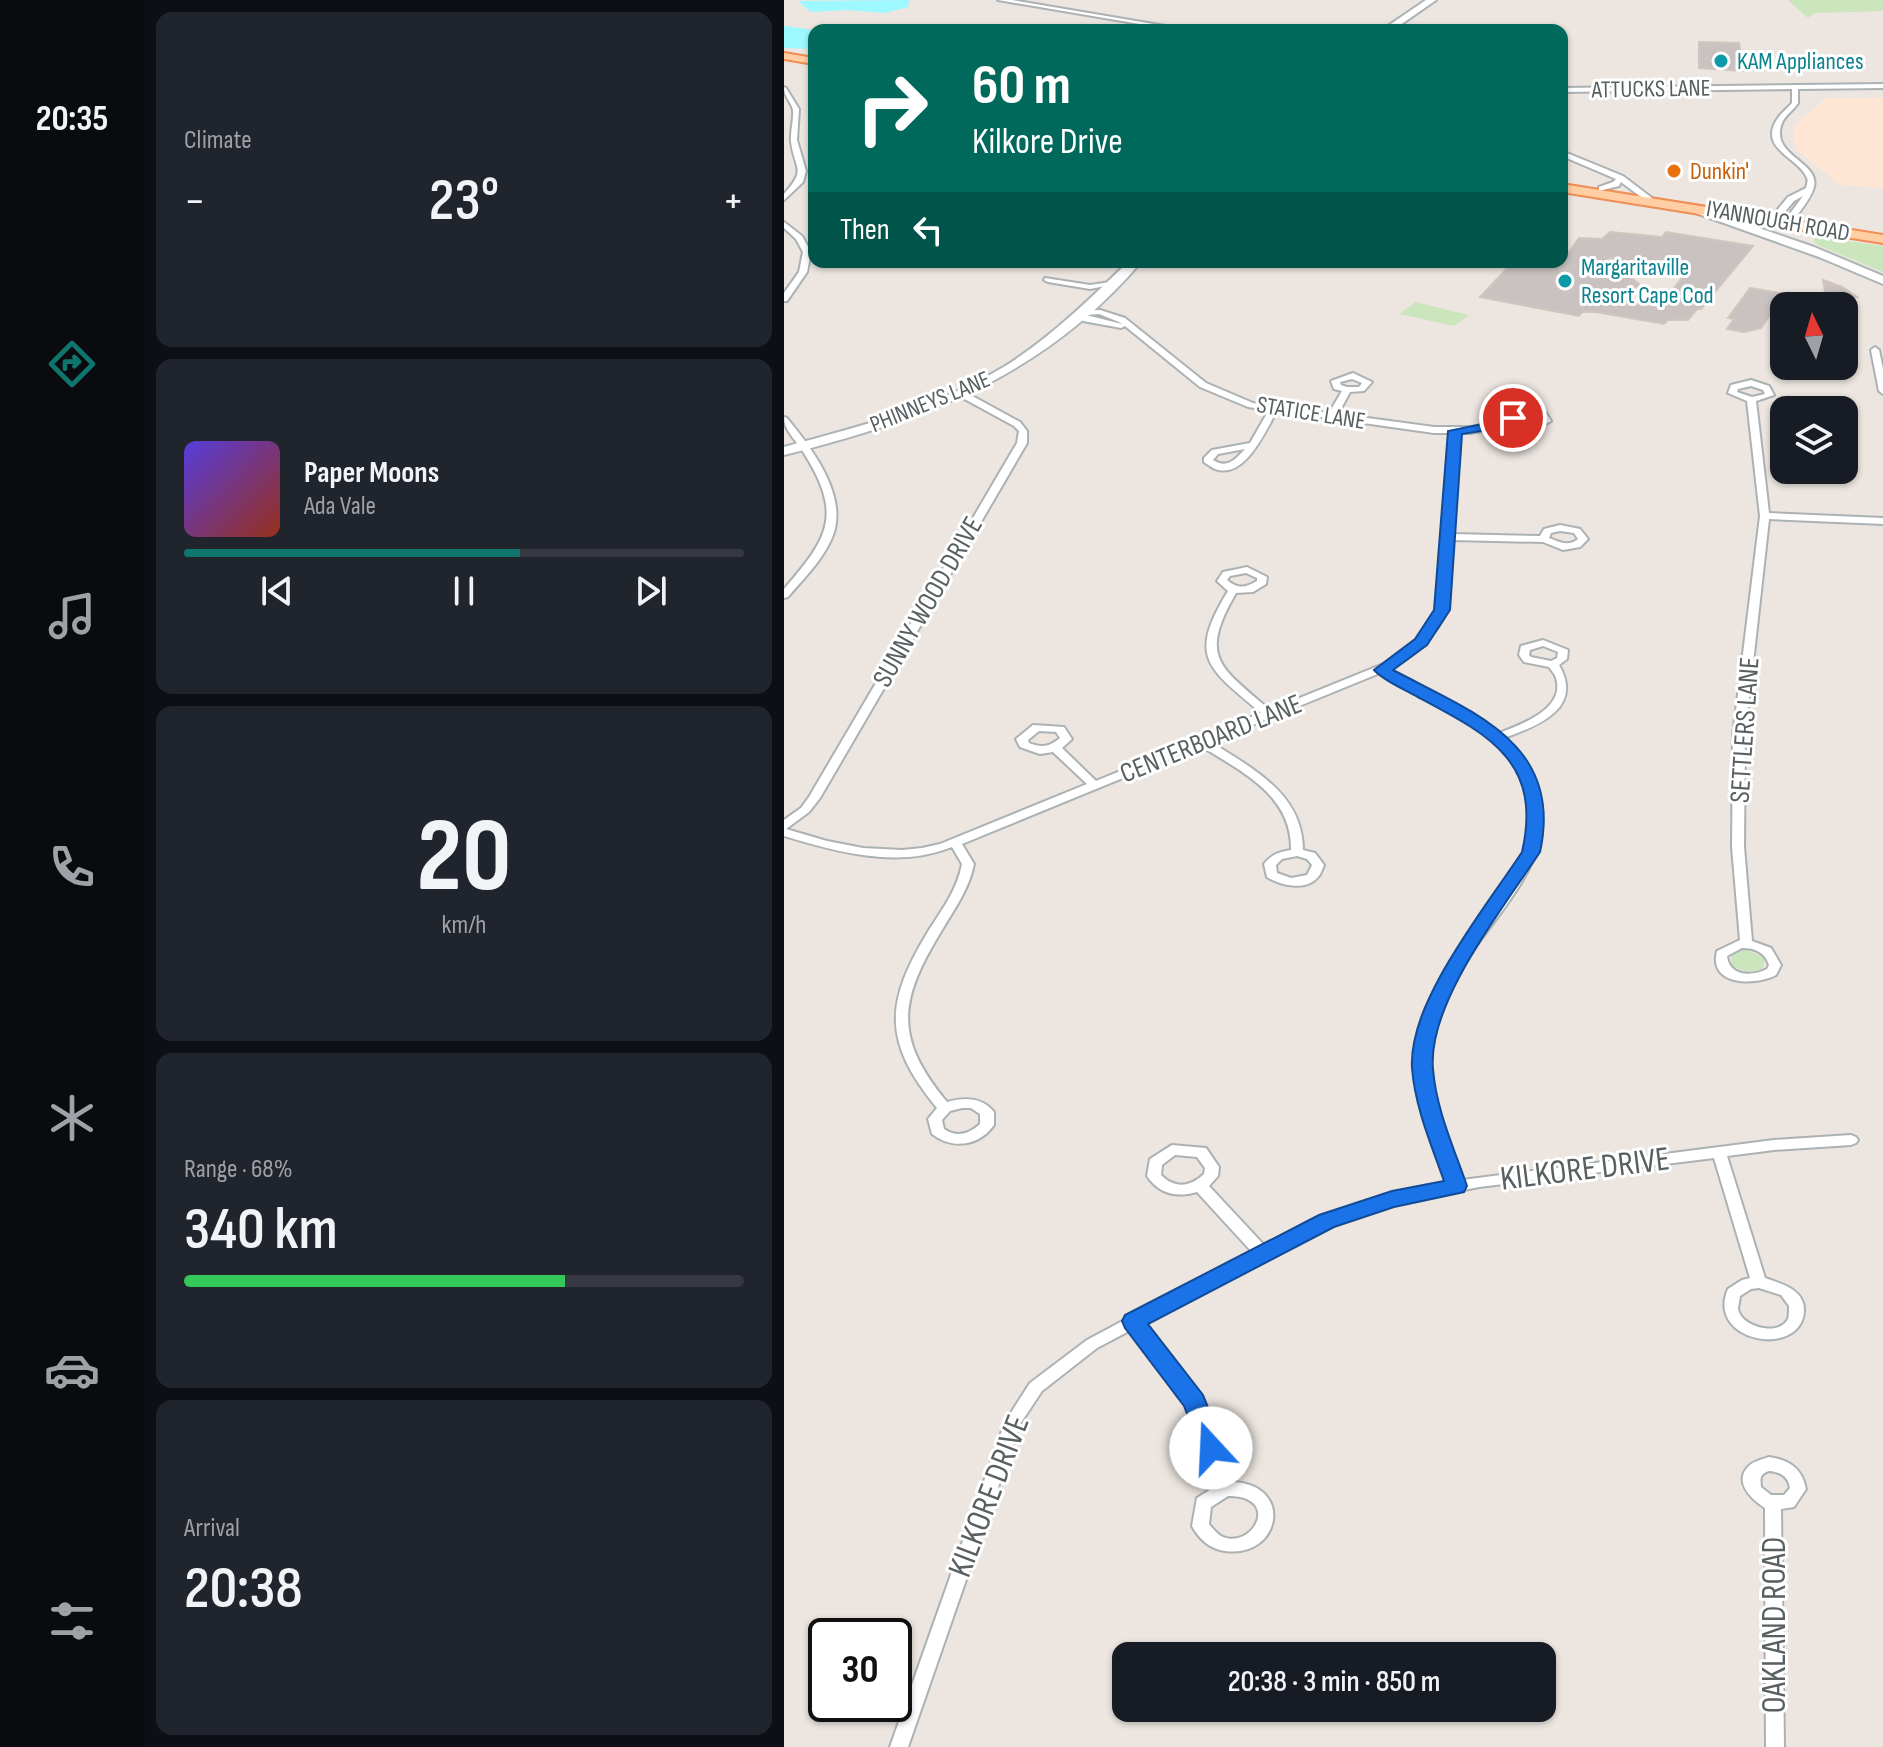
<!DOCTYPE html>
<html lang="en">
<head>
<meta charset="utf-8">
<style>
	body { margin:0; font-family:"Sofia Sans Condensed",sans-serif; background:#20242c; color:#f1f3f6; height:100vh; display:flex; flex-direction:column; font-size:30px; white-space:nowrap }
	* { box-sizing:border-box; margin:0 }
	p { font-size:26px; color:#9ea1a6 }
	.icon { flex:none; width:44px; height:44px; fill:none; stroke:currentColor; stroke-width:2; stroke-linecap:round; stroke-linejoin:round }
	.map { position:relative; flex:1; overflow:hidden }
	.drawer { display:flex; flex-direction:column; gap:12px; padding:12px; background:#0d0f14; width:640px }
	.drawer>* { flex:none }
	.guide { position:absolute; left:24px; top:24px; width:760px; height:244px; border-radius:16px; box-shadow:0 2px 6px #0004; background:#00695c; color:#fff; overflow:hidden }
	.needle { width:52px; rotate:355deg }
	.tools { position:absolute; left:986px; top:292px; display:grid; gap:16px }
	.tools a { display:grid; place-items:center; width:88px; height:88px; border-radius:16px; background:#171b24; box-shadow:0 2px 6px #0004; font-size:40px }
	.speed { position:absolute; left:24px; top:1618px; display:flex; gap:16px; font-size:40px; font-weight:700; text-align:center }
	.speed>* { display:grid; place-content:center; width:104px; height:104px; border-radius:50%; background:#171b24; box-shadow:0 2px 6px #0004; line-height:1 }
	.speed .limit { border:4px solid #111; border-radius:12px; background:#fff; color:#111 }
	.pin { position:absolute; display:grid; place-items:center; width:68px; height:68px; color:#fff; margin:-34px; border:4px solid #fff; border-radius:50%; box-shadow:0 2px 8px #0007 }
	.me { position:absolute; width:88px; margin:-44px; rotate:340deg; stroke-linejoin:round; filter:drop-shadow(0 0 6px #0008) }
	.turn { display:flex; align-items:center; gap:28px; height:168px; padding:0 32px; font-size:36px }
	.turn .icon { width:104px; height:104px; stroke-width:2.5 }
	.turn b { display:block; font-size:56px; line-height:68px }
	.then { display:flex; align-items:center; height:76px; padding:0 32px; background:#0003; gap:16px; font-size:30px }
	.big { font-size:60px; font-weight:600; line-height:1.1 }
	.drawer .tile { flex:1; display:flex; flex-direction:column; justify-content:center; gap:12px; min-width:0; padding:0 28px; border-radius:16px; background:#20242c }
	.drawer .dial { align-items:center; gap:0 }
	.dial b { font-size:104px; line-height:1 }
	.song { display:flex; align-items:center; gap:24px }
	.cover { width:96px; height:96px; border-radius:12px; background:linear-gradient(135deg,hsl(250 70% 55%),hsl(10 70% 35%)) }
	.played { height:8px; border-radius:4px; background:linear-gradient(90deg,#0f766e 60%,#363941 60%) }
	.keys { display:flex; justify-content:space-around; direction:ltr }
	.heat { display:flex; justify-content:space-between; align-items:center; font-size:44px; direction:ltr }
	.charge { height:12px; border-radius:6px; background:linear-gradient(90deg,#34c759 68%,#363941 0) }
	.trip { position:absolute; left:328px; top:1642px; width:444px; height:80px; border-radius:16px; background:#171b24; box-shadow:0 2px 6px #0004; font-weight:600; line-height:80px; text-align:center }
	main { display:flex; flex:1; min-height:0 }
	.tabs { display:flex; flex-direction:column; width:144px; justify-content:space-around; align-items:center; background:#090b0e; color:#9ea1a6 }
	.tabs .icon { width:56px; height:56px }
	.tabs .selected { color:#0f766e }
	.tabs b { font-size:36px; color:#f1f3f6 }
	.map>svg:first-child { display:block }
</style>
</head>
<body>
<main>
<nav class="tabs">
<b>20:35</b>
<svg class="icon selected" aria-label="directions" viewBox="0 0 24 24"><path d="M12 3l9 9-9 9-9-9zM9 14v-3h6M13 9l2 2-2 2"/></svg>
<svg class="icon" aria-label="music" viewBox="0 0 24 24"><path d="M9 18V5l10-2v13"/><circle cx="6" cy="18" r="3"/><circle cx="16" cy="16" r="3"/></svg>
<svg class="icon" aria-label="phone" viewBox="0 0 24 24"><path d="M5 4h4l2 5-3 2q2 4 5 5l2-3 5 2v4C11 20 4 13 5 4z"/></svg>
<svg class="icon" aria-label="climate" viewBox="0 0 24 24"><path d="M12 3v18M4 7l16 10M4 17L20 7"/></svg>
<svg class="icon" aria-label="car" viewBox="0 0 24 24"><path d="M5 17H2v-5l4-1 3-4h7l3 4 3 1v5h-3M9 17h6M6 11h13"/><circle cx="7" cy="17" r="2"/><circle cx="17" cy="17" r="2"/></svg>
<svg class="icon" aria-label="filters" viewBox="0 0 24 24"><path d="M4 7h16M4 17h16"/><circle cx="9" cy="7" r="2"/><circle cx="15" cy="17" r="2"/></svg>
</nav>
<section class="drawer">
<div class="tile"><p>Climate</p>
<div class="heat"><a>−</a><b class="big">23°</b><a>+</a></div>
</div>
<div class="tile">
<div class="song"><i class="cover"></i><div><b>Paper Moons</b><p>Ada Vale</p></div></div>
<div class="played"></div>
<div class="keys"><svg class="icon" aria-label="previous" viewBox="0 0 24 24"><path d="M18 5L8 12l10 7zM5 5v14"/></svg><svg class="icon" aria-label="pause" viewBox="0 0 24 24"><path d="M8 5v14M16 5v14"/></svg><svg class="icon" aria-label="next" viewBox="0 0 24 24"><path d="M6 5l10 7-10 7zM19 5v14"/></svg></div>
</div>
<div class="tile dial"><b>20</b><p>km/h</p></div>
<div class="tile"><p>Range · 68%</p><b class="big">340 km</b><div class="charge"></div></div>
<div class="tile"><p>Arrival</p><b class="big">20:38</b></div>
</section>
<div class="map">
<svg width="1099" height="1747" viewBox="0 0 1099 1747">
	<rect width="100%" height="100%" fill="#ece5e0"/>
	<!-- commercial -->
	<path fill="#fee5d4" d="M1042 98H1099V188L1056 185 1014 151 1010 142V126Z"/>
	<!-- green -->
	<path fill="#cbe5bc" d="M1004 0H1099V11L1030 13 1024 18Z
		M1033 237 1099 246V272L1034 245 1029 240Z
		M631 302 685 315 670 326 616 314Z
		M961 949 981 958 979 969 963 972 948 966 947 954Z"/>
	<!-- water -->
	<path fill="#9ef8ff" d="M125 0 124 7 101 13 63 10 27 12 14 1Z
		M0 26 30 30V49L0 48Z"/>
	<!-- building -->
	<path fill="#c9c2c0" stroke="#d1c5bf" stroke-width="2" fill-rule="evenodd" d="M915 42 955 43 960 71 915 68Z
		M826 232 878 237 882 232 969 246 917 309H913L904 320H884L880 324 812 312H798L795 316 696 297 729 262H778L795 238 818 239ZM820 257 903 271 875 308 841 302 855 284Z
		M1039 280 1058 287 1073 297 1043 303Z
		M966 288 996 293 993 298 997 299 977 328 960 332 943 329 950 319 944 318Z"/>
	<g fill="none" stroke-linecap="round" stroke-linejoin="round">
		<defs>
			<path id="street" d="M214 0H228L405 30H391Z
				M1099 84V88L1014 89V103C1010 110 1001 115 998 123 985 156 1036 161 1030 187 1026 201 1014 213 1006 225H1003L999 223 1019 196 1010 201 992 222 985 220 1004 197 1022 188C1023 183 1025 181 1022 176 1013 157 973 148 994 118 998 112 1004 108 1008 103V89L778 92V88Z
				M0 87 2 88 15 109 13 140 22 171 19 182 0 200V194C23 168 11 171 7 142 6 132 10 120 9 110 7 101 0 97 0 87Z
				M778 151 839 176 868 198 861 200 837 182 835 186 815 191V187L829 182 832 179 778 156Z
				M0 222 18 236 27 252 23 272 3 301H0V293L15 272 19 252 12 239 0 228Z
				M261 278 306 285 327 282 331 284 306 289 264 282 260 280Z
				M316 310 341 318 422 383 469 403 545 413 558 391 550 389 547 381 569 373 588 382 580 391 566 392 554 414 650 427H687L727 420 728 414 741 409 762 413 767 421 751 430 731 425 687 433H675L668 534 756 536 760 529 776 525 796 529 804 539 796 547 779 550 759 542 668 540C667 556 667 599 663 611 654 633 627 660 605 669 643 688 680 708 715 733 736 725 782 709 772 678 771 674 767 670 765 667L740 662 735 655 737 646 759 640 784 650 783 659 775 665C800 708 754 726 720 738 831 853 669 927 647 1033 636 1083 661 1134 678 1180L990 1140 1067 1135 1072 1137 1074 1140 1072 1143 1067 1145 990 1150 943 1156 981 1278C998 1284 1021 1290 1020 1311 1017 1359 921 1342 944 1289L958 1280 966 1278 930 1158 695 1187 608 1204 571 1216 526 1234 359 1323 416 1398 447 1482C511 1483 497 1559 441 1551 426 1549 415 1539 408 1526L413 1498 432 1486 403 1405 347 1330 313 1348 258 1391 236 1424 124 1747H106L221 1422 246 1383 303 1340 468 1252 413 1192C393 1198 375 1194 363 1176L366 1159 388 1145 422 1148 435 1167 434 1176 425 1186 480 1245C521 1224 563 1205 609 1194 627 1189 646 1186 665 1183 648 1136 624 1086 633 1035 639 1001 663 972 682 944 700 917 722 892 736 863 741 853 742 844 744 834 745 828 748 821 748 816 748 741 652 701 596 673L427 742C469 769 519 794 519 850L531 853 540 865C538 869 537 874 534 877 522 892 496 885 483 877L480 864C488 854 495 852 507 850 508 795 458 772 417 746L178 844 190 864C185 889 171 908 158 930 115 1000 109 1037 163 1102 181 1097 198 1097 210 1112V1125C195 1146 169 1150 148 1134L144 1119 153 1108C98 1041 101 1002 145 930 159 908 173 890 178 864L168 847C114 869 53 852 0 836V820L17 808 25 797 233 443 235 431 230 426 175 396V392H181L236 422 243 431V443L36 798 25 812 2 829 43 841 79 848 118 850 138 848 156 844 303 784 269 752 256 754 236 747 232 739 249 725 280 727 288 739 278 748 312 781 477 713C424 668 403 658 444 591L433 581 439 572 463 567 483 577 482 584 469 592 452 593C414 658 436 667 486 710L609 660 633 640 653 610 666 433H650L551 419 547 421 543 418 493 411C481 431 461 480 431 469 427 467 423 464 420 462V458L428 450 466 443 485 410 464 407 416 387 341 326 337 328 299 321 291 313 295 311ZM315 314 335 322 338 324 302 315ZM568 379 578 383 575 387H563L557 385 556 382ZM742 415 756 417 758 420 750 424 735 420V417ZM461 449C451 460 443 469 429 460L434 454ZM776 531 790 533 794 539C785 547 775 542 765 538L767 533ZM462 573 473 578V581C461 588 454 589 443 580L446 576ZM759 646 774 652 773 658 767 661 747 657 745 655 746 650ZM255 731 272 732 276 738C265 747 258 748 245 743L244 740ZM513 856 523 859 528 865 523 875 507 878 493 873 492 865 498 859ZM178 1108H187L196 1114V1124C185 1134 173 1138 160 1129L158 1120 166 1111ZM391 1155 413 1157 421 1168 420 1174C406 1187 391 1189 377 1175L378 1165ZM975 1288 997 1295 1005 1306C1005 1310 1005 1316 1004 1319 995 1337 957 1327 954 1309 954 1308 956 1297 956 1296L967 1289ZM444 1496C498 1496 469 1549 439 1537 434 1535 428 1528 425 1524L427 1507Z
				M1091 347 1095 350 1099 369V394L1095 391 1087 350Z
				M967 380 985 386 990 395 972 401 985 513 1099 518V524L985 519 961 735 960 847 968 941 987 948 997 965 992 975C971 986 924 986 933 951L956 940 948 847 949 735 976 516 963 401 944 393 947 385ZM967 386 979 390 981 394 968 397 953 392 954 389ZM958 948C971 948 981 952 985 965L983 969C967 977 945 976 943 956Z
				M0 417 3 418C29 450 68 500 46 542 36 563 18 580 4 597L0 598V589C46 536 59 514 18 450 11 439 0 430 0 417Z
				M985 1457C1005 1460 1018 1468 1022 1489L1010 1507 997 1509 1000 1747H982L981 1508C967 1499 948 1481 966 1465 971 1461 979 1459 985 1457ZM985 1471C996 1472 1004 1476 1006 1488L1000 1495H987L977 1487C976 1478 976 1474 985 1471Z"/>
			<path id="secondary" d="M642 0H652L609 30H598Z
				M906 207H914L1030 247 1099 276V284L1035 257 906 211Z
				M344 262H357C259 377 141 419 0 455V447C76 426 155 407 223 365 268 336 306 299 344 262Z"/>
			<path id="primary" d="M0 53 30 58V64L0 59Z
				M778 184 1099 235V243L778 192Z"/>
		</defs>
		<!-- street casing -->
		<use href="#street" stroke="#acb2b4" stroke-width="4"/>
		<!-- secondary casing -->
		<use href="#secondary" stroke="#adb4b6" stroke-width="4"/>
		<!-- primary casing -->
		<use href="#primary" stroke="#f18c54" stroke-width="4"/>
		<!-- street -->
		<use href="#street" fill="#fff" fill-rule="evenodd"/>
		<!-- secondary -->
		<use href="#secondary" fill="#fff" fill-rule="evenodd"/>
		<!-- primary -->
		<use href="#primary" fill="#ffcea3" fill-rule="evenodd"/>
	</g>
	<!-- route -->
	<path fill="#1a73e8" stroke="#114b97" stroke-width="2" d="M725 415H734L736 425 678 434 666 610 643 645 609 670C688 712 780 743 756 852 720 907 643 1003 649 1069 652 1109 670 1148 683 1186L680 1192 610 1207 550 1227 364 1324 419 1395 440 1448 436 1455 427 1458 419 1455 400 1406 341 1328 338 1321 341 1315 535 1215 608 1191 660 1181C647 1144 631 1107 628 1068 624 1002 702 907 738 852 759 760 703 734 632 696 618 688 600 681 590 670L631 639 650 610 664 431 723 419Z"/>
	<!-- markers -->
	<g fill="#0f9aa8" stroke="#fff" stroke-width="3">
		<circle cx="937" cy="61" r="8"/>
		<circle cx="781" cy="281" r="8"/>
	</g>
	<circle fill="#e8710a" stroke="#fff" stroke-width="3" cx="890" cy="171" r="8"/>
	<g text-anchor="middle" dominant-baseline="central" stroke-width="6" stroke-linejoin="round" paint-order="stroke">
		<!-- far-culture labels -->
		<g font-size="24" fill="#0d838f" stroke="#fff" text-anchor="start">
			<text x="953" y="61">KAM Appliances</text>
			<text x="797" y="267">Margaritaville<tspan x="797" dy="28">Resort Cape Cod</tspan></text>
		</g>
		<!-- far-street labels -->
		<g font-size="24" fill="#596062" stroke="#fff">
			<text transform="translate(867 89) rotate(-1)">ATTUCKS LANE</text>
			<text transform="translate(994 221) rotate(10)">IYANNOUGH ROAD</text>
			<text transform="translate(146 402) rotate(-22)">PHINNEYS LANE</text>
			<text transform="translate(527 413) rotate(9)">STATICE LANE</text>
		</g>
		<!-- far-food labels -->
		<g font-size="24" fill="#c56008" stroke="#fff" text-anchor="start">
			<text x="906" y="171">Dunkin'</text>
		</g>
		<!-- street labels -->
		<g font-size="28" fill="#596062" stroke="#fff">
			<text transform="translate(144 602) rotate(-60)">SUNNY WOOD DRIVE</text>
			<text transform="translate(961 730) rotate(-86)">SETTLERS LANE</text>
			<text transform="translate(427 739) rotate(-22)">CENTERBOARD LANE</text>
		</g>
		<!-- near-street labels -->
		<g font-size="34" fill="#596062" stroke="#fff">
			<text transform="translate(801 1169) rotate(-7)">KILKORE DRIVE</text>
			<text transform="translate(205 1496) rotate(-69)">KILKORE DRIVE</text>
			<text transform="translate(990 1625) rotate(-90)">OAKLAND ROAD</text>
		</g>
	</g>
</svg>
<div class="tools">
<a><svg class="needle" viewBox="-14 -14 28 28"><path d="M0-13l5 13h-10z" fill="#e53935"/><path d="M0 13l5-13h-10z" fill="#9ea1a6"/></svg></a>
<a><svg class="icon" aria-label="layers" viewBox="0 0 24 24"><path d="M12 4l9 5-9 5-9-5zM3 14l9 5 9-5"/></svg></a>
</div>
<div class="speed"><div class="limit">30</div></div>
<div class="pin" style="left:729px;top:418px;background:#d93025"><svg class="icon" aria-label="arrive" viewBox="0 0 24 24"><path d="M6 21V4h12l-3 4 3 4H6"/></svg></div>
<svg class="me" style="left:427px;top:1448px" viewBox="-20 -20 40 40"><circle r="19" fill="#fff"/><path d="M0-13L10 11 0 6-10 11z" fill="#1a73e8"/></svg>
<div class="trip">20:38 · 3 min · 850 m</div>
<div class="guide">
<div class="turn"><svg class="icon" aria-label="right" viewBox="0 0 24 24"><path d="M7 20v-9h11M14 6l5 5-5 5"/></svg><div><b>60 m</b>Kilkore Drive</div></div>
<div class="then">Then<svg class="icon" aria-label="left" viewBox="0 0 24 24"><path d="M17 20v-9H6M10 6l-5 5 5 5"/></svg></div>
</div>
</div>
</main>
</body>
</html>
